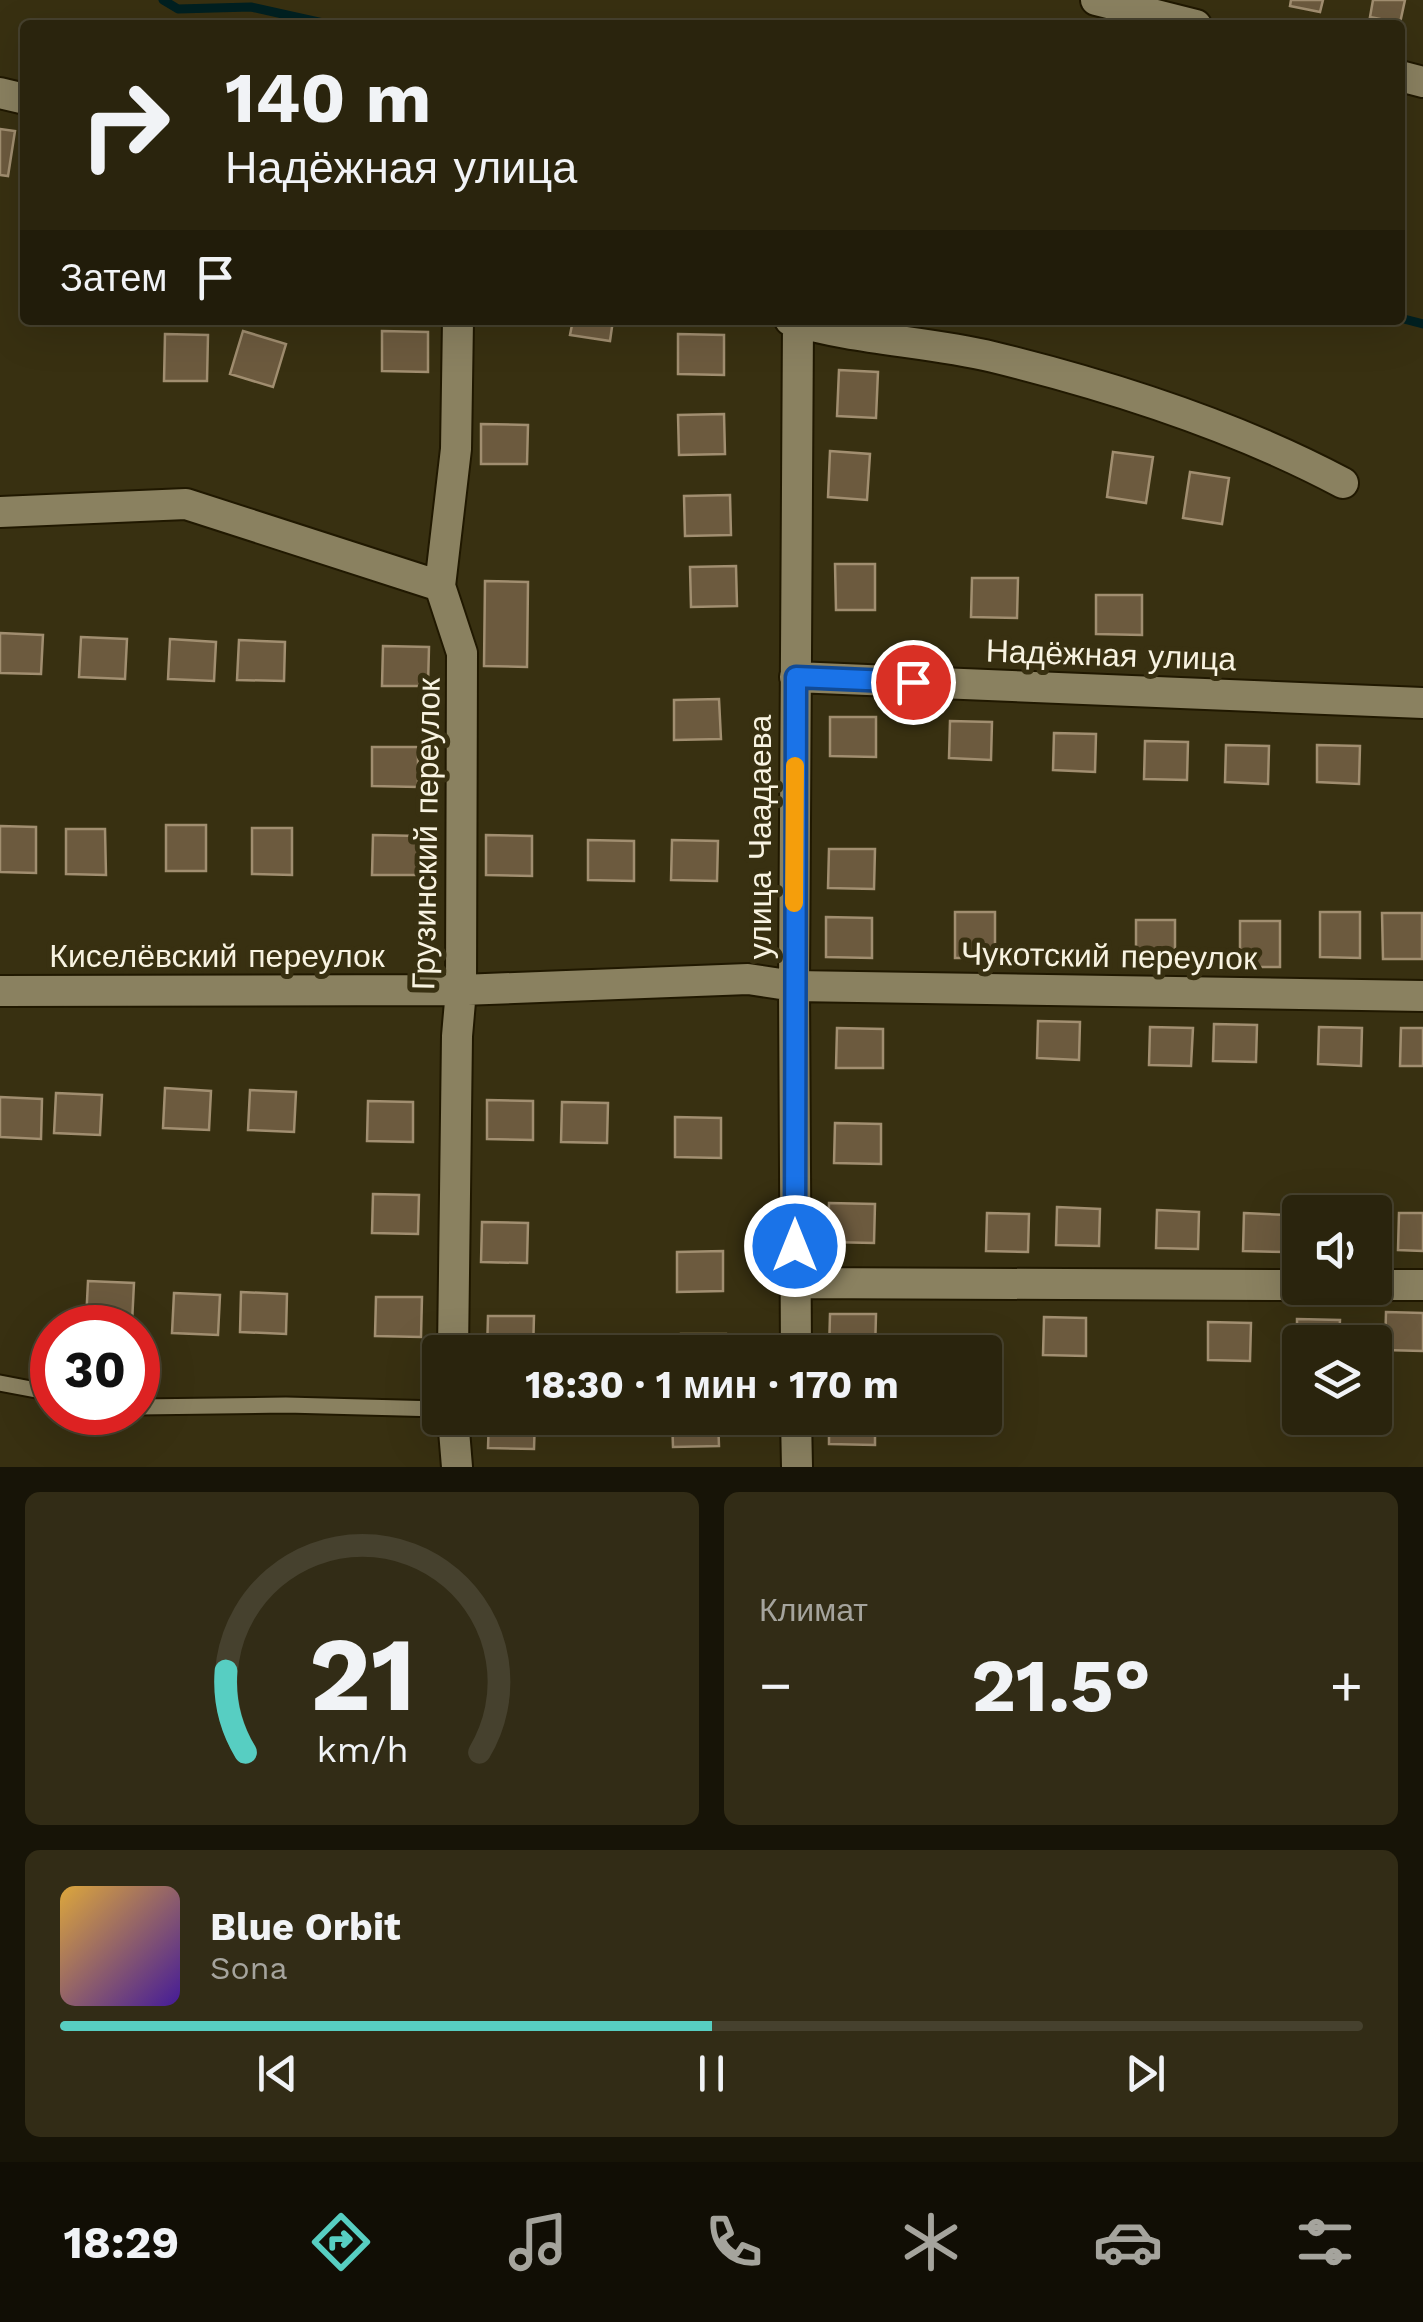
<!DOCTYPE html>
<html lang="ru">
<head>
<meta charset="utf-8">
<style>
	body { margin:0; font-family:"Work Sans",sans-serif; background:#322c16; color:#f1f3f6; height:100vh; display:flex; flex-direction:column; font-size:38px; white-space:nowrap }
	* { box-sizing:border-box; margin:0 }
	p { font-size:32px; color:#a5a49d }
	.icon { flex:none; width:55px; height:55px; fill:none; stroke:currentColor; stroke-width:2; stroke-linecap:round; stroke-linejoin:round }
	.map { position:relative; height:1467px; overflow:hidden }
	.details { display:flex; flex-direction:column; gap:25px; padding:25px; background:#171407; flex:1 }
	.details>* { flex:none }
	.banner { position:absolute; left:20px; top:20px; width:1385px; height:305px; border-radius:10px; box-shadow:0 10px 40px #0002,0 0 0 2px #46412e; background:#2a240d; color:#f1f3f6; overflow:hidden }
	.buttons { position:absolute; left:1282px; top:1195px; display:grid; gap:20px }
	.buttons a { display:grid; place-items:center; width:110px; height:110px; border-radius:10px; background:#2a240d; box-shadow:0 10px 40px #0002,0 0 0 2px #46412e; font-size:50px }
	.speed { position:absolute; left:30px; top:1305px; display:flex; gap:20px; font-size:50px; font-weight:700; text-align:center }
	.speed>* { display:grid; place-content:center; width:130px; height:130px; border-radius:50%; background:#2a240d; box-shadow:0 10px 40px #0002,0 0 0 2px #46412e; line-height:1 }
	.speed .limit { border:15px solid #d22; background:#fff; color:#111 }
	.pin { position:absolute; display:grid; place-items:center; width:85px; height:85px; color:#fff; margin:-42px; border:5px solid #fff; border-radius:50%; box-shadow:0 2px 10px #0007 }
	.me { position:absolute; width:110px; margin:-55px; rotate:0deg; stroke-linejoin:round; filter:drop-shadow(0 0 8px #0008) }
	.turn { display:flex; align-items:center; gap:35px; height:210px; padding:0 40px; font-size:45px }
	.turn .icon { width:130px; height:130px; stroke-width:2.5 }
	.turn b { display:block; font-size:70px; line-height:85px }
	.then { display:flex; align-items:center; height:95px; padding:0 40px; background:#0003; gap:20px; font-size:38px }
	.big { font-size:75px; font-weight:700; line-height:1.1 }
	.details .widget { flex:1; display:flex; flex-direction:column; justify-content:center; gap:15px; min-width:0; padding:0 35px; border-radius:15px; background:#322c16 }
	.details .dial { align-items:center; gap:0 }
	.dial svg { height:260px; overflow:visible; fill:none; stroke:#46412e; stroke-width:7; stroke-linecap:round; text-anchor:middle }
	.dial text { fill:#f1f3f6; stroke:none }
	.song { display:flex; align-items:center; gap:30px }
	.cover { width:120px; height:120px; border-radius:15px; background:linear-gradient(135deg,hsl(40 70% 55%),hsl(260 70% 35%)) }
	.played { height:10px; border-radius:5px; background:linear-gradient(90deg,#57cec2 50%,#46412e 50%) }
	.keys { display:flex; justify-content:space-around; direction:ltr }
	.heat { display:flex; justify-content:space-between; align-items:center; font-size:55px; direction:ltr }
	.details .tiles { flex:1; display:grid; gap:25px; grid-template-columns:1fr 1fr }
	.widget:last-child { grid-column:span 2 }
	.trip { position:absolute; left:422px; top:1335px; width:580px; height:100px; border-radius:10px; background:#2a240d; box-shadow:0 10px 40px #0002,0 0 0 2px #46412e; font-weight:700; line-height:100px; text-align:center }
	.tabs { display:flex; height:160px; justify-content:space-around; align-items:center; background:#110e05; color:#a5a49d }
	.tabs .icon { width:70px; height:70px }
	.tabs .selected { color:#57cec2 }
	.tabs b { font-size:45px; color:#f1f3f6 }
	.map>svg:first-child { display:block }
</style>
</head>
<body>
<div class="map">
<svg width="1423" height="1467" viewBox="0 0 1423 1467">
	<rect width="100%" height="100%" fill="#383011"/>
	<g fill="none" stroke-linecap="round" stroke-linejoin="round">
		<!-- stream -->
		<path stroke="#002021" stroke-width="9" d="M163 0 178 9 251 7 332 25
			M1400 318 1423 324"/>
	</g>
	<!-- building -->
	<path fill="#6c5a3e" stroke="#a18e70" stroke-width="2.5" d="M1291 0H1323L1320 12 1290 6Z
		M1373 0H1405L1400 23 1370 17Z
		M0 129 15 131 8 176 0 175Z
		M573 320H613L610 341 570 335Z
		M243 331 286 344 273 387 230 374Z
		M382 331 428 332V372L382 371Z
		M165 334 208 335 207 381H164Z
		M678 334 724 335V375L678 374Z
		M839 370 878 372 876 418 837 416Z
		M724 414 725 454 679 455 678 415Z
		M481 424 528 425 527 464H481Z
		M830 451 870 454 867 500 828 497Z
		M1113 452 1153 457 1146 503 1107 497Z
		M1190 472 1229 478 1222 524 1183 518Z
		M730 495 731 535 685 536 684 496Z
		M835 564H875V610H836Z
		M736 566 737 606 691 607 690 567Z
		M972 578H1018L1017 618 971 617Z
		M485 581 528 582 527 667 484 666Z
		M1096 595H1142V635L1096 634Z
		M0 633 43 635 41 674 0 673Z
		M81 637 127 639 125 679 79 677Z
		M170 639 216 642 214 681 168 679Z
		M239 640 285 642 284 681 237 680Z
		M383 646 429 647 428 686H382Z
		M719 699 721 739 674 740V700Z
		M830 717H876V757L830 756Z
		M950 721 992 722 991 760 949 758Z
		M1054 733 1096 734 1095 772 1053 770Z
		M1145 741 1188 742 1187 780 1144 779Z
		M1226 745 1269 746 1268 784 1225 782Z
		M1317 745 1360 746 1359 784 1317 782Z
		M372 747H418V787L372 786Z
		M166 825H206V871H166Z
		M0 826 36 827V873L0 872Z
		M252 828H292V875L252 874Z
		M66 829H105L106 875 66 874Z
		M373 835 419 836 418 875H372Z
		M486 835 532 836V876L486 875Z
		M588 840 634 841V881L588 880Z
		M672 840 718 841 717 881 671 880Z
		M829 849H875L874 889 828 888Z
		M955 912H995V958H955Z
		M1320 912H1360V958L1320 957Z
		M1382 913H1422V959H1383Z
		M826 917 872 918V958L826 957Z
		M1136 920H1175V966L1136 965Z
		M1240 921H1280V967H1240Z
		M1038 1021 1080 1022 1079 1060 1037 1058Z
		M1214 1024 1257 1025 1256 1062 1213 1061Z
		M1150 1027 1193 1028 1191 1066 1149 1065Z
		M1319 1027 1362 1028 1361 1066 1318 1064Z
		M837 1028 883 1029V1068H836Z
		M1401 1028H1423V1066H1400Z
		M165 1088 211 1091 209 1130 163 1128Z
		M250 1090 296 1092 294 1132 248 1130Z
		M56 1093 102 1095 100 1135 54 1133Z
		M0 1097 42 1099 41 1139 0 1137Z
		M487 1100 533 1101V1140L487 1139Z
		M368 1101 413 1102V1142L367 1141Z
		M562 1102 608 1103 607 1143 561 1142Z
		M675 1117 721 1118V1158L675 1157Z
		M835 1123 881 1124V1164L834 1163Z
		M373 1194 419 1195 418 1234 372 1233Z
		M829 1203 875 1204 874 1243 828 1242Z
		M1057 1207 1100 1209 1099 1246 1056 1245Z
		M1157 1210 1199 1212 1198 1249 1156 1248Z
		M987 1213 1029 1214 1028 1252 986 1251Z
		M1244 1213 1287 1215 1286 1252 1243 1251Z
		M1399 1213H1423V1251L1398 1250Z
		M482 1222 528 1223 527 1263 481 1262Z
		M723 1251V1291L677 1292V1252Z
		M88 1281 134 1283 132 1323 86 1321Z
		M241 1292 287 1294 286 1334 240 1332Z
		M174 1293 220 1295 218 1335 172 1333Z
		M376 1297H422L421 1337 375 1336Z
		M1386 1312 1423 1313V1351L1385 1350Z
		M830 1314H876L875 1352H829Z
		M488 1316H534L533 1352H487Z
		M1044 1317 1086 1318V1356L1043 1355Z
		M1297 1319 1340 1320 1339 1342H1300V1357H1297Z
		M1208 1322 1251 1323 1250 1361 1208 1360Z
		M681 1334H726L727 1352H681Z
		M489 1418H535L534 1449 488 1448Z
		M672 1418H718L719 1446 673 1447Z
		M829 1418H875V1445L829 1444Z"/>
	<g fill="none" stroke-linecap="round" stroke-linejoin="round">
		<defs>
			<path id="service" d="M0 1383 52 1393
				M138 1407 286 1405 440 1409"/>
			<path id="minor" d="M1096 0 1196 25
				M1400 76 1423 82
				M0 93 25 99
				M790 320C856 340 926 341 993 357 1111 386 1236 426 1343 483
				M0 512 186 504 440 586
				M795 677 1423 703
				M0 991 461 990 748 979 794 986 1423 996
				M796 1283 1300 1285
				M1375 1285H1423
				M453 1352 457 1036 461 990 462 653 440 586 456 449 458 320
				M796 1352 794 986 798 322
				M453 1418 457 1467
				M796 1418 797 1467"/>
		</defs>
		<!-- service casing -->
		<use href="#service" stroke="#201800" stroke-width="19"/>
		<!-- minor casing -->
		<use href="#minor" stroke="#201800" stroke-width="34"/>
		<!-- service -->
		<use href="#service" stroke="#8a8160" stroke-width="15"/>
		<!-- minor -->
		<use href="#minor" stroke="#8a8160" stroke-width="30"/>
	</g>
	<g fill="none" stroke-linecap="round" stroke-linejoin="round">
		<defs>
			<path id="route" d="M795 1246 796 677 913 682"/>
		</defs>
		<!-- route casing -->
		<use href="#route" stroke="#114b97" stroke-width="25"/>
		<!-- route -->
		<use href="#route" stroke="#1a73e8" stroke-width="18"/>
		<!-- slow -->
		<path stroke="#f59e0b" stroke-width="18" d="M794 903 795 766"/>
	</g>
	<g text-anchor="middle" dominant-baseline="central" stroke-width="10" stroke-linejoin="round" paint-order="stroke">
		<!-- street labels -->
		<g font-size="32" fill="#f8f3e1" stroke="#383011">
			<text transform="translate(1111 655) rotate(2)">Надёжная улица</text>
			<text transform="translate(426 834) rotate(-89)">Грузинский переулок</text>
			<text transform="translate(760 837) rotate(-90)">улица Чаадаева</text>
			<text x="217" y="956">Киселёвский переулок</text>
			<text transform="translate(1109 956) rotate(1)">Чукотский переулок</text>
		</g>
	</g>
</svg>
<div class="buttons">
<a><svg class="icon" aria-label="sound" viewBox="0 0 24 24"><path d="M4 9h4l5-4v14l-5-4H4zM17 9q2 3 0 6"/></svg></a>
<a><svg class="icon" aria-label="layers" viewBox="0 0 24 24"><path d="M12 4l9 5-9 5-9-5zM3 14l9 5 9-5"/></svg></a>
</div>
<div class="speed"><div class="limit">30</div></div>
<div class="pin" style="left:913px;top:682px;background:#d93025"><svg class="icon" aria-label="arrive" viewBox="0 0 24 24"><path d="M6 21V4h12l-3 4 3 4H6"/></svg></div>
<svg class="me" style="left:795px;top:1246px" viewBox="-20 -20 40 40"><circle r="17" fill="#1a73e8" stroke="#fff" stroke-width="3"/><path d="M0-11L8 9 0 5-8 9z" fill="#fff"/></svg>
<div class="trip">18:30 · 1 мин · 170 m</div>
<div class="banner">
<div class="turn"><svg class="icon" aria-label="right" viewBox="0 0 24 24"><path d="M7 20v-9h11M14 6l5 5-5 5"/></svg><div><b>140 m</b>Надёжная улица</div></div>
<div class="then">Затем<svg class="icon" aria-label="arrive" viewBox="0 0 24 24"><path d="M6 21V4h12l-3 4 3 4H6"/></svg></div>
</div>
</div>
<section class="details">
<div class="tiles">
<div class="widget dial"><svg viewBox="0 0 100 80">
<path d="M14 69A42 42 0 1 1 86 69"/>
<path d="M14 69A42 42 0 0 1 8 44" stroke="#57cec2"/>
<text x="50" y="56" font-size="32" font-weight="700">21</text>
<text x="50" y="72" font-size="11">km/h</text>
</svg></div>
<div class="widget"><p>Климат</p>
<div class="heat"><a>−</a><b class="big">21.5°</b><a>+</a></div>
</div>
<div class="widget">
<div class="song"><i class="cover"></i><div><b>Blue Orbit</b><p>Sona</p></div></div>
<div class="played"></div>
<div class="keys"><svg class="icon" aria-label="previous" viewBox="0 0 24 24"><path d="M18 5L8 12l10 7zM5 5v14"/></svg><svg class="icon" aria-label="pause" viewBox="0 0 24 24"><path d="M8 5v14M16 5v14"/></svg><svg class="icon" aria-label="next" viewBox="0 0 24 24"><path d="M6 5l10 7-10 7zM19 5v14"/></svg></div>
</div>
</div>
</section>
<nav class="tabs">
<b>18:29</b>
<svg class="icon selected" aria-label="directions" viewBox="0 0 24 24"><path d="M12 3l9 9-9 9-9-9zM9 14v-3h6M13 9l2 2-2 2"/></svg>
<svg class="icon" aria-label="music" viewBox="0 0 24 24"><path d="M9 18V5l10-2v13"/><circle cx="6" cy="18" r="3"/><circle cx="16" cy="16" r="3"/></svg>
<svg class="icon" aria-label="phone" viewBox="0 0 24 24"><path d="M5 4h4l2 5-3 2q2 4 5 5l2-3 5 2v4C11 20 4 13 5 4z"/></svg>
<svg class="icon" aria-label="climate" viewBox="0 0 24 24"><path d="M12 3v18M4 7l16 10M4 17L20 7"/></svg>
<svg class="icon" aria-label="car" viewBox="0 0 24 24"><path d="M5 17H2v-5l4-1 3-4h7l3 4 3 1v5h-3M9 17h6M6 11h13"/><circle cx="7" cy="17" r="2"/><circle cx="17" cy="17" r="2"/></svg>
<svg class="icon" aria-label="filters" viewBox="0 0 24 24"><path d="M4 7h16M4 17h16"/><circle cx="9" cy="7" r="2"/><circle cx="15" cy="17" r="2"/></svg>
</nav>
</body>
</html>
